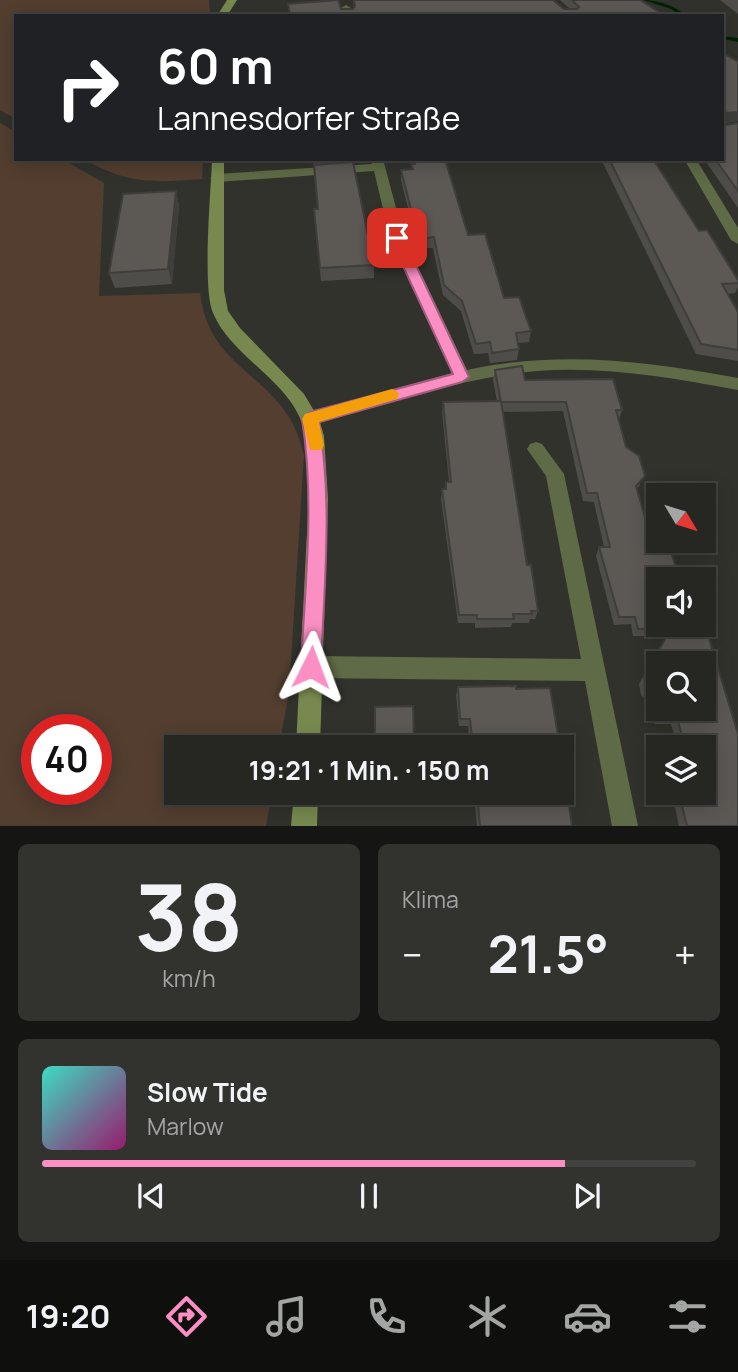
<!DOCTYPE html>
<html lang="de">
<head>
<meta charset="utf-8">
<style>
	body { margin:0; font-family:Manrope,sans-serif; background:#32322f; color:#f1f3f6; height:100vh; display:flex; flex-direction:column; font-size:26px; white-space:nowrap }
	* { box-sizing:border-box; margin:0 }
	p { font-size:23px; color:#a4a5a5 }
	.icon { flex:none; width:38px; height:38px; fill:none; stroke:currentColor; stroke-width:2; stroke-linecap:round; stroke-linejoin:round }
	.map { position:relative; height:826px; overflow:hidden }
	.sheet { display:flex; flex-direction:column; gap:18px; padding:18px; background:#151513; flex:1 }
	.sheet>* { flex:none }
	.banner { position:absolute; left:14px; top:14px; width:710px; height:147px; border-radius:0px; box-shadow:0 4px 18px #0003,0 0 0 2px #424340; background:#202124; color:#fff; overflow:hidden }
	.needle { width:46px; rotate:128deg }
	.fabs { position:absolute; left:646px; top:483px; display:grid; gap:14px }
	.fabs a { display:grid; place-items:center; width:70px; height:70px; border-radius:0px; background:#262622; box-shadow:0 4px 18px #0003,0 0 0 2px #424340; font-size:35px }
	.speed { position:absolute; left:21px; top:714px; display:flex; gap:14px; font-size:35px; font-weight:700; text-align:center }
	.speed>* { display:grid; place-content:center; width:91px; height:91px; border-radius:50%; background:#262622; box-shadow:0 4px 18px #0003,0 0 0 2px #424340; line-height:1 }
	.speed .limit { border:10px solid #d22; background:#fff; color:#111 }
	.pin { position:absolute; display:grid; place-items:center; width:60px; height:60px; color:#fff; margin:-30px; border-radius:14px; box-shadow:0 4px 10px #0006 }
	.me { position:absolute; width:77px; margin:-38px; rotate:3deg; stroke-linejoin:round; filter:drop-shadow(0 0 5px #0008) }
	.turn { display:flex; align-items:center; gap:24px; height:147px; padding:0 28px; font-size:32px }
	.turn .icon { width:91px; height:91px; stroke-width:2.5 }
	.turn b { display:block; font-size:49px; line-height:60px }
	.big { font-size:52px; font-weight:700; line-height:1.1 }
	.sheet .card { flex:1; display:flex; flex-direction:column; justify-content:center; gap:10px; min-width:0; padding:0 24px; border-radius:10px; background:#32322f }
	.sheet .dial { align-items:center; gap:0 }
	.dial b { font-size:91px; line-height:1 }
	.song { display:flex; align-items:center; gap:21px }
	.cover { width:84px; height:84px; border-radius:10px; background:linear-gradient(135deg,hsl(170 70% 55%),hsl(320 70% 35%)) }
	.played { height:7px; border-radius:4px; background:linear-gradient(90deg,#fb8fc3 80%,#424340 80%) }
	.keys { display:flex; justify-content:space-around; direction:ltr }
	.heat { display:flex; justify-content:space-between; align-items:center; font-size:38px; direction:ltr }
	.sheet .tiles { flex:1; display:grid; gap:18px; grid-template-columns:1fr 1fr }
	.card:last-child { grid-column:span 2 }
	.trip { position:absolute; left:164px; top:735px; width:410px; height:70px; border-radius:0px; background:#262622; box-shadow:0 4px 18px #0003,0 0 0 2px #424340; font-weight:700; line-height:70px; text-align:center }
	.dock { display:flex; height:112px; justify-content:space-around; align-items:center; background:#0f0f0e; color:#a4a5a5 }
	.dock .icon { width:49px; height:49px }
	.dock .current { color:#fb8fc3 }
	.dock b { font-size:32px; color:#f1f3f6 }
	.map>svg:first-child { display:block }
</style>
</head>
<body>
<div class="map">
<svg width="738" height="826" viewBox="0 0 738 826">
	<rect width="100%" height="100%" fill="#32322d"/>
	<!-- green -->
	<path fill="#533e2f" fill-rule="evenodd" d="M0 0H209L210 16H16V119L0 110Z
		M0 123 16 132V159H62L104 183 99 296 200 293C209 360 254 367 287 414 296 427 300 441 304 455L289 693 279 747H177V793H272L266 826H0ZM37 730H96V789H37Z
		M84 159H203L202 179C155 183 126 184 84 159Z"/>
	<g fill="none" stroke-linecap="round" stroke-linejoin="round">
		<!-- stream -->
		<path fill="#032105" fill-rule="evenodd" d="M643 0C659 0 675 6 687 16H681L671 9Z
			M723 36 738 38V42L723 39Z"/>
		<!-- street -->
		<path fill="#5f6a46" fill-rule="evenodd" d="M346 5 351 8 353 16H343L341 8Z
			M371 159H383L404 238 467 370C558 350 647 361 738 378V390C672 378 605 366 537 371 459 378 385 404 310 426L304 424 301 419 304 414 452 373 390 238 374 171 217 182 210 178 217 174 372 164Z
			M684 159H696L738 228V244L731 240Z
			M536 442 542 444 564 474 638 826H612L585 681 311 678 303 675 300 667 303 659 311 656 581 659 546 476 527 449 530 444Z"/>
		<!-- secondary -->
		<path fill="#78894f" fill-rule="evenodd" d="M227 0H237L227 16H217Z
			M212 159H224V290L228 311 240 328 304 394 319 419 324 436 328 499 320 747H296C299 682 303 616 306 551 308 513 313 471 305 434 295 382 233 360 213 313 202 288 211 191 212 159Z
			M294 793H318L317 826H291Z"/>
	</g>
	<!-- wall -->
	<path fill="#4f4d49" d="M338 0 341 9H353L354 8 353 0H553L564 9H570L560 0H640L665 16H281V15L289 14 288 4Z
		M720 0H738V14Z
		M723 53 738 62V121L725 123V125L738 123V208L704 159H723Z
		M306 159H351L374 265V278L321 281 314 209H318L313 161 306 162Z
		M410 159H445L468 235 504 298 531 331 529 342 518 343 519 349 517 360 490 363 488 353 474 354 461 311 443 295 433 248H425L421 231 414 232 401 180V170H411L412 164Z
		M601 159H653L699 231 738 280V287L735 293 728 294 738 312V361L696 354Z
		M176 191 179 206 172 284 115 288 109 273Z
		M495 370 622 410 619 419 626 447 640 485 637 489 658 579 704 625 738 826H679L672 793H704V747H678L671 724H655L649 702 641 695 639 684 666 636H633L631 624 614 625 596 556 599 547H604L594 502 583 501 563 411 502 412 527 565 538 611 535 619H530L529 623H512L511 627 475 628V623H458L441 499 442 489H445L446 482H449L442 412 443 402 497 401 493 380Z
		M458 687 516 689 560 747H470L468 726H459L456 695Z
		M375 707 414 742 413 746 375 747Z
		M474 793H562L572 826H477Z"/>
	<!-- shaded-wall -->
	<path fill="#403e3c" d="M738 112V121L723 123 725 113Z
		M176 191 179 206 172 284 168 269Z"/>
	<!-- building -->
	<path fill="#5c5955" stroke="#403e3c" stroke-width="2" fill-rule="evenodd" d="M338 0 341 9H353L355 6 354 0H553L564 9H577L579 7 572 0H640L665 16H281V15L290 14 288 4Z
		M723 53 738 62V112L725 113V125L738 123V191L715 159H723Z
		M414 159H445L468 235 485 234 504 298 519 297 531 331 516 333 519 349 492 353 490 342 476 344 462 301 444 285 434 237 426 238 422 221H414L401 170 413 169 411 164H415Z
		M609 159H653L699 231 707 230 738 280V283L722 284 738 312V350L701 344Z
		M353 162 374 265 320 268 314 209H318L314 165Z
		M176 191 168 269 109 273 123 194Z
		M522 366 525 380 613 379 622 410H616L626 447 639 456 645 476 636 486 648 528H658V541H668L679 579H658V625H704V622L738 734V826H687L679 793H704V747H685L677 718H660L655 695 646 688 644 677 671 628 638 629 635 617H619L599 547H610L597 493H587L566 402H501L495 370ZM658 663H704V709H658Z
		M501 401 527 565H531L538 611H531L532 614H513L514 619H477V615H459L442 489H446V482H451L443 402Z
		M516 686V689L550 688 560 747H473L470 719H460L458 687Z
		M413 706 414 742 375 743V707Z
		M562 761 572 826H480L477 793H562Z"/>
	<!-- route -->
	<path fill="#fb8fc3" stroke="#a35d7f" stroke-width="2" d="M397 234 403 238 469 377 462 382 319 422C333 503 324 585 321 667L318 674 311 677 304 674 301 667C305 584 315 501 302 419L310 412 453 374 390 238Z"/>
	<!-- slow -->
	<path fill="#f59e0b" d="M392 389 397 391 399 395 397 399 319 422 324 445 322 450H310L302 419 305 414Z"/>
</svg>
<div class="fabs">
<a><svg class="needle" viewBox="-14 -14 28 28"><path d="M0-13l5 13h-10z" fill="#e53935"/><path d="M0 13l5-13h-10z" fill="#a4a5a5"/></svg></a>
<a><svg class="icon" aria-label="sound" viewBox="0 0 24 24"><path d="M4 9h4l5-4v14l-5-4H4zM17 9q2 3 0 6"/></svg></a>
<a><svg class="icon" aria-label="search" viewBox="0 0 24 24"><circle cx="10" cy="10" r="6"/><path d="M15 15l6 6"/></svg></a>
<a><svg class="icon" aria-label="layers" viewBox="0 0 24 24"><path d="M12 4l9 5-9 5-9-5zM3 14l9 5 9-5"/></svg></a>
</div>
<div class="speed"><div class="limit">40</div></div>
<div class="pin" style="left:397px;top:238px;background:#d93025"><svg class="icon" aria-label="arrive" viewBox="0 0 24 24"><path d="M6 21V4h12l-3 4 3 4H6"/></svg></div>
<svg class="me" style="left:311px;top:667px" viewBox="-20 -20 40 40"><path d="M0-17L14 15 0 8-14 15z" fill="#fb8fc3" stroke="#fff" stroke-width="4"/></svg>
<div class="trip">19:21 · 1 Min. · 150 m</div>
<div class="banner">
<div class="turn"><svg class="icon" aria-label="right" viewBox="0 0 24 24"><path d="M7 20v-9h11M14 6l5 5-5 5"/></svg><div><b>60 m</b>Lannesdorfer Straße</div></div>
</div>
</div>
<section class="sheet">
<div class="tiles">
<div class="card dial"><b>38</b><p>km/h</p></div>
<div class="card"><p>Klima</p>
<div class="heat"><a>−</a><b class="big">21.5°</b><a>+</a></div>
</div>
<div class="card">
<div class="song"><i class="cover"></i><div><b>Slow Tide</b><p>Marlow</p></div></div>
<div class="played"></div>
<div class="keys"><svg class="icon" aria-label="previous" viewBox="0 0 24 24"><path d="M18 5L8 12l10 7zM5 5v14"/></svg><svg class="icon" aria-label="pause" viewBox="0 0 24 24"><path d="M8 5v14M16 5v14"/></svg><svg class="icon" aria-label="next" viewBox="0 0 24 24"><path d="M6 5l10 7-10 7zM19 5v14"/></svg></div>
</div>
</div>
</section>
<nav class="dock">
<b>19:20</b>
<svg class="icon current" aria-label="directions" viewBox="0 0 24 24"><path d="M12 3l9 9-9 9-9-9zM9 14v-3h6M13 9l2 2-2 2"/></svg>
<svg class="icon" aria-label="music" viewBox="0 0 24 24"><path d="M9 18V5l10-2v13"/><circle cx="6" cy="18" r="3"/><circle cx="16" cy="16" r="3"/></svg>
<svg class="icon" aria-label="phone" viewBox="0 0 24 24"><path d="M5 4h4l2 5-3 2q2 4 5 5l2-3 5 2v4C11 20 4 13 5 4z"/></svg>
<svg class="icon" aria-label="climate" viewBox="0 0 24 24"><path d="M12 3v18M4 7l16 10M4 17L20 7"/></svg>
<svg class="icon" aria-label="car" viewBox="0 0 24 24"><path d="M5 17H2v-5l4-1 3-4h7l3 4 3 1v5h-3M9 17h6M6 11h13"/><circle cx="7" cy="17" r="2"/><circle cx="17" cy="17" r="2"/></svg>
<svg class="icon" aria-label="filters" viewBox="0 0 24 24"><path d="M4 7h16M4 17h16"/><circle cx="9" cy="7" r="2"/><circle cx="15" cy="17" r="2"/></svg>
</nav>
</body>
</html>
